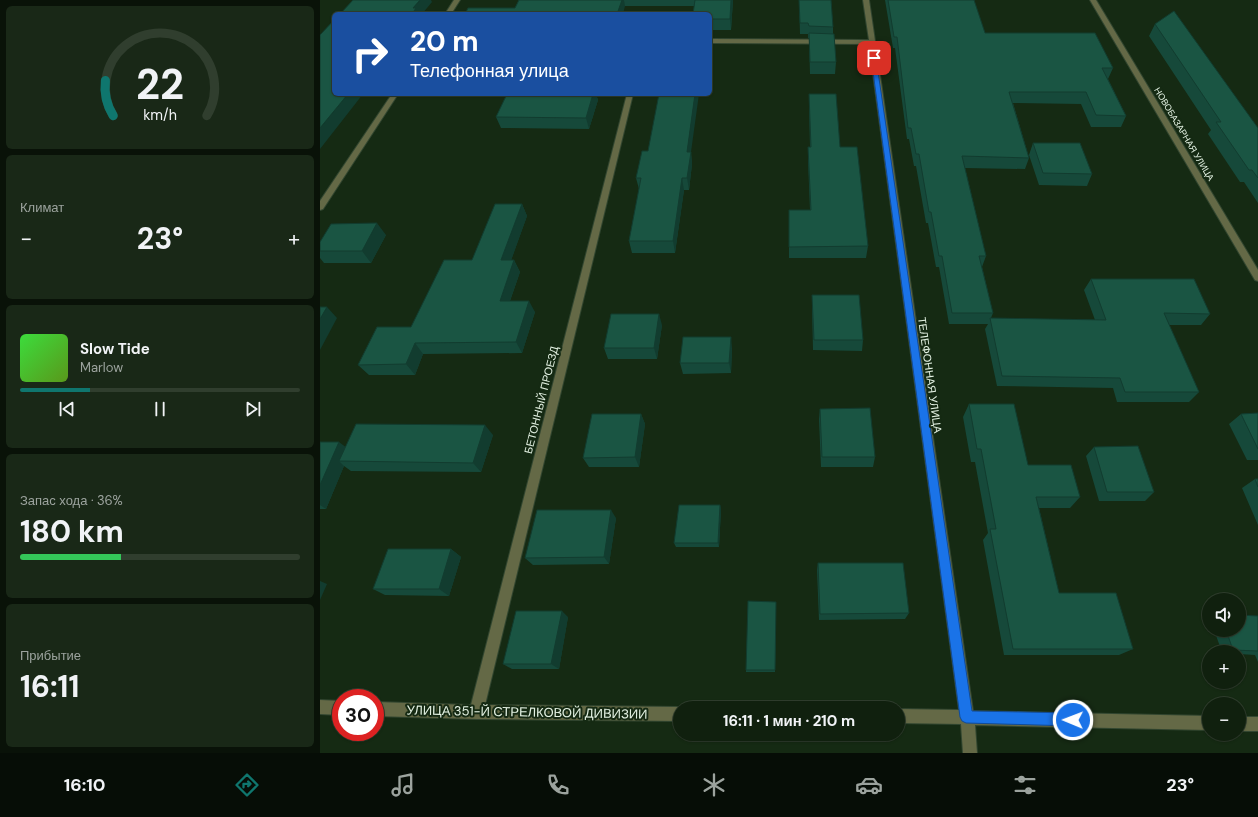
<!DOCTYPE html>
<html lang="ru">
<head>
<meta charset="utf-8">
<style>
	body { margin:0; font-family:"DM Sans",sans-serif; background:#192817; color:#f1f3f6; height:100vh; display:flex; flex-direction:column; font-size:15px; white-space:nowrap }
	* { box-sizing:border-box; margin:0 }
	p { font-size:13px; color:#9ca39e }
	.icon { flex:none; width:22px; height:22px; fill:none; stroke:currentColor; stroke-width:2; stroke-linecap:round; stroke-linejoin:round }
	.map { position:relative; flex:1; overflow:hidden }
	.sheet { display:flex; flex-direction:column; gap:6px; padding:6px; background:#091208; width:320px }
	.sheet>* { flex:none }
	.hud { position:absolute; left:12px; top:12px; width:380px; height:84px; border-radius:6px; box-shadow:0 1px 3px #0004,0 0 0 1px #303e2e; background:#1a4fa0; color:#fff; overflow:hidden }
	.tools { position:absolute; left:882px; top:593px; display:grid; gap:8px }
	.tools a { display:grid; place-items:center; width:44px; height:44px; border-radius:50%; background:#10200e; box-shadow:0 1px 3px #0004,0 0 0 1px #303e2e; font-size:20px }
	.speed { position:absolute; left:12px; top:689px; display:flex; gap:8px; font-size:20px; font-weight:700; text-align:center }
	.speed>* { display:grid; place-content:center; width:52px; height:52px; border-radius:50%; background:#10200e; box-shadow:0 1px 3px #0004,0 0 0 1px #303e2e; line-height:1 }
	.speed .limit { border:6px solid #d22; background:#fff; color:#111 }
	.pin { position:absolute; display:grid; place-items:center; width:34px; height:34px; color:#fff; margin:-17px; border-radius:8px; box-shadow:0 2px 6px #0006 }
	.me { position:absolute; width:44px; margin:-22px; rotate:271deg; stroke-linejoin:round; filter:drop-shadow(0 0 3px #0008) }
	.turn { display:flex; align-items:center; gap:14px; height:84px; padding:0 12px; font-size:18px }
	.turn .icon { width:52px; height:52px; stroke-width:2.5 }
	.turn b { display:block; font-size:28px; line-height:34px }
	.big { font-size:30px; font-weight:700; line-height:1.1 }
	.sheet .widget { flex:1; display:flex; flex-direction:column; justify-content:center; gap:6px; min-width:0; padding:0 14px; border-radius:6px; background:#192817 }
	.sheet .dial { align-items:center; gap:0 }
	.dial svg { height:104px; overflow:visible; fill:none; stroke:#303e2e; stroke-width:7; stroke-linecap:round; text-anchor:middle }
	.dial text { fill:#f1f3f6; stroke:none }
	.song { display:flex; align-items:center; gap:12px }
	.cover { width:48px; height:48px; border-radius:6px; background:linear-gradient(135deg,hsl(120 70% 55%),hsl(90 70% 35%)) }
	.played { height:4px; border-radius:2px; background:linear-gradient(90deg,#0f766e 25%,#303e2e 25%) }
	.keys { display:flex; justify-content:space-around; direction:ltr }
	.heat { display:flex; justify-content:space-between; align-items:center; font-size:22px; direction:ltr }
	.charge { height:6px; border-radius:3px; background:linear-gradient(90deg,#34c759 36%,#303e2e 0) }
	.trip { position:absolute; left:353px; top:701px; width:232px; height:40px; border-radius:20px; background:#10200e; box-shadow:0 1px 3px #0004,0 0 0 1px #303e2e; font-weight:700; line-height:40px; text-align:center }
	.dock { display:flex; height:64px; justify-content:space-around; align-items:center; background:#060d06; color:#9ca39e }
	.dock .icon { width:28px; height:28px }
	.dock .current { color:#0f766e }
	.dock b { font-size:18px; color:#f1f3f6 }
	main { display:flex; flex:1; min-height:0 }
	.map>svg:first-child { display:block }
</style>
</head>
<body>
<main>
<section class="sheet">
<div class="widget dial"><svg viewBox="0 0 100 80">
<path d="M14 69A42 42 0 1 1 86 69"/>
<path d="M14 69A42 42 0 0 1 8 42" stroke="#0f766e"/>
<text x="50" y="56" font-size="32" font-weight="700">22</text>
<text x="50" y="72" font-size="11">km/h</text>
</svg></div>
<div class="widget"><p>Климат</p>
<div class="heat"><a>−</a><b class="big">23°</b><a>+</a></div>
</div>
<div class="widget">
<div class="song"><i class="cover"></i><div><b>Slow Tide</b><p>Marlow</p></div></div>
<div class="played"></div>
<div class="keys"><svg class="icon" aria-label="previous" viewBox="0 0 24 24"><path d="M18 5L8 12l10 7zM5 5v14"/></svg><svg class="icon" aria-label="pause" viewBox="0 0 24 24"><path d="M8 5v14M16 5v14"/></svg><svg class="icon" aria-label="next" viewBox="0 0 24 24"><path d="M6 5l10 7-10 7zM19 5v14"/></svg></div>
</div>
<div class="widget"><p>Запас хода · 36%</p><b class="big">180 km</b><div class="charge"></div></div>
<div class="widget"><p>Прибытие</p><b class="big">16:11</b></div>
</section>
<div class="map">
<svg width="938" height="753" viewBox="0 0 938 753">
	<rect width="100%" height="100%" fill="#152a13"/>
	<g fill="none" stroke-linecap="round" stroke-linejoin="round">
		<defs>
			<path id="minor" d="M134 0H140L131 14H125Z
				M543 0H549L653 711 889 716V730L655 725 657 753H643L641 724 578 723V709L639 710 549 44 390 43V39L549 40Z
				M770 0H776L938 270V281L935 280Z
				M72 94H78L3 209 0 210V201Z
				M307 94H313L165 705 360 707 362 708H360V721L156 719 55 716V702L151 705Z
				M0 700 21 701V715L0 714Z
				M919 717H938V731H919Z"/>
		</defs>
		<!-- minor casing -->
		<use href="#minor" stroke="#324630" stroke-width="2"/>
		<!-- minor -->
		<use href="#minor" fill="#646946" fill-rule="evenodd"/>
	</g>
	<!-- wall -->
	<path fill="#16493a" d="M199 0H413L411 30H390V14L374 6H305L195 8Z
		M479 0H511L513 27V34L516 62 515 74H490L489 38H488V34H480Z
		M565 0H654L665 33 793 68 788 79 806 116 801 127H771L761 104 693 103 709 158 705 169 645 168 666 256 662 267 673 313 671 318 775 320 764 290 771 279 890 314 881 325H849L879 392 869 402H797L793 388 677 386 665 329 668 324H629L619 267H616L608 223H606L596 166H594L589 139H587L575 48H573Z
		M835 24 938 128V203L924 182H920L888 134 891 130 829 36Z
		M187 94H276L278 100 269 129 181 128 176 117Z
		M489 94 520 147 548 246 546 258H469V210H490L488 160V147H490L489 106Z
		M713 143 772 174 767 186 719 185 709 155Z
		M371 152 372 164 369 190H364L355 253H312L309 241 319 189 316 178Z
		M202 204 207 216 191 260H194L200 272 190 301 215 312 202 353 103 354 95 375H49L38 365 91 327Z
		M66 235 51 263H4L0 258V242Z
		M492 295 543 340 542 351 493 350 492 307Z
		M342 325 337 359H288L284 348Z
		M412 348 411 373 363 374 360 363Z
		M649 404 708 465 760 497 750 508H719L739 593 813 649 799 655H684L663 540 668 533 655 462H651L643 417Z
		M500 409 555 457 553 467H501L499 419Z
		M938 413V460H927L909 424 921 414Z
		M321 414 325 424 319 467H269L263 458Z
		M173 435 161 472 31 471 24 466 6 509H0V442L25 447Z
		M774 447 834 492 825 501H779L766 456Z
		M935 479H938V525L922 488Z
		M400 505 401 510 399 547H356L354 543Z
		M296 518 289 564 213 565 205 558Z
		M131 549 141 557 129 596 65 595 53 589Z
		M498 563 589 613 585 619 499 620 497 570Z
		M456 602 455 672H426V670Z
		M938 616V662L935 655 919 654V652H902L894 630H919Z
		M248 617 239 669H192L183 664Z"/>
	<!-- shaded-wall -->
	<path fill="#123c2f" d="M100 0H111L112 2 102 14H92L93 8Z
		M302 0H304L305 6 303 14H297Z
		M411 0H413L411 30 410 19Z
		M28 94H43L0 149V128Z
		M273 94H276L278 100 269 129 266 118Z
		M375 94H379L371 152 372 164 369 190 367 178V152Z
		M362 178 364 190 355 253 353 241Z
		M202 204 207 216 187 272 181 260Z
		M57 223 66 235 51 263 42 251Z
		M194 260 200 272 186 312 180 301Z
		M209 301 215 312 202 353 196 342Z
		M7 307 17 318 0 350V319Z
		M339 314 342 325 337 359 334 348Z
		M411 337 412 348 411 373 409 363Z
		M95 343 103 354 95 375 86 364Z
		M321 414 325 424 319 467 315 457Z
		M165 425 173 435 161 472 153 463Z
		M19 442 31 451 19 461 24 466 6 509 0 505V485Z
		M400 505 401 510 399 547 398 543Z
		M291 510 296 518 289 564 284 557Z
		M131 549 141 557 129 596 119 589Z
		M0 581 7 584 0 600Z
		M242 611 248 617 239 669 231 664Z"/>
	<!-- building -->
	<path fill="#1a5543" stroke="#123c2f" d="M33 0H100L93 8H96L92 14H20Z
		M199 0H302L297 14H145L148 8H195Z
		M375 0H411L410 19H390V14H373Z
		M479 0H511L513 27 489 26 488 23H480Z
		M568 0H654L665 33H775L793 68H782L806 116 776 115 766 92H689L709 158 642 156 666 256H659L673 313H632L622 256H619L611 212H609L599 154H596L591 128H588L577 37H574Z
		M854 11 938 128V178L932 170H929L896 122H901L835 24Z
		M14 20V94H28L0 128V35Z
		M489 33 514 34 516 62H490Z
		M187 94H273L266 118 176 117Z
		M339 94H375L367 152H371L367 178H362L353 241H309L321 178H316L322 151H328Z
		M489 94H516L520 147H537L548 246 469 247V210H491L488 147H491Z
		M713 143H760L772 174 723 173Z
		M175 204H202L181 260H194L180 301H209L196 342 95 343 86 364 38 365 57 327H91L124 260H152Z
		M57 223 42 251H0V242L11 224Z
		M771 279H874L890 314 844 313 879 392H805L800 378 682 376 670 318 786 320Z
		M492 295H539L543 340H494Z
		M0 307H7L0 319Z
		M291 314H339L334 348H284Z
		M363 337H411L409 363H360Z
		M649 404H694L708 465H751L760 497H716L739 593H796L813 649H693L670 529H676L661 449H657Z
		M550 408 555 457H502L500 409Z
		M938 413V449L921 414Z
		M272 414H321L315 457 263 458Z
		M36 424 165 425 153 463 19 461Z
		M0 442H19L0 485Z
		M818 446 834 492H787L774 447Z
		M935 479H938V487Z
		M359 505H400L398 543H354Z
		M217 510H291L284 557 205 558Z
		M68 549H131L119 589H53Z
		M498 563H583L589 613 500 614Z
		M428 601 456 602 455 670H426Z
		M196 611H242L231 664H183Z
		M919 615 938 616V651L913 650 906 630H919Z"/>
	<!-- route -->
	<path fill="#1a73e8" stroke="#114b97" d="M551 57 556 58 652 711 753 713 757 715 759 720 757 724 753 726 646 723 642 721 640 717Z"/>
	<g text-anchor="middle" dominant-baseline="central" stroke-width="4" stroke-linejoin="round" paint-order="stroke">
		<!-- far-street labels -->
		<g font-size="9" fill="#e3f1e2" stroke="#152a13">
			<text transform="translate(864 134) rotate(59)">НОВОБАЗАРНАЯ УЛИЦА</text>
		</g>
		<!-- street labels -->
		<g font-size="11" fill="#e3f1e2" stroke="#152a13">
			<text transform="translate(610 375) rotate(82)">ТЕЛЕФОННАЯ УЛИЦА</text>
			<text transform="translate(221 400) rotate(-76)">БЕТОННЫЙ ПРОЕЗД</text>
		</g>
		<!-- near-street labels -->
		<g font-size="13" fill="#e3f1e2" stroke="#152a13">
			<text transform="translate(207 712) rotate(1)">УЛИЦА 351-Й СТРЕЛКОВОЙ ДИВИЗИИ</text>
		</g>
	</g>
</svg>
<div class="tools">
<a><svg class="icon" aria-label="sound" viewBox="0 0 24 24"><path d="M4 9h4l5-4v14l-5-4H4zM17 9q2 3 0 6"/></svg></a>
<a>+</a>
<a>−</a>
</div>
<div class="speed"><div class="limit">30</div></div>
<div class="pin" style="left:554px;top:58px;background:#d93025"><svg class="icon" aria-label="arrive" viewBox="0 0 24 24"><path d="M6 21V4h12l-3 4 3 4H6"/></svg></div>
<svg class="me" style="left:753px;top:720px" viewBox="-20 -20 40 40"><circle r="17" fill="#1a73e8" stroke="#fff" stroke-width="3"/><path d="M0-11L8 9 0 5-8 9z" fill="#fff"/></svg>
<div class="trip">16:11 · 1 мин · 210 m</div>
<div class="hud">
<div class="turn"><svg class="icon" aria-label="right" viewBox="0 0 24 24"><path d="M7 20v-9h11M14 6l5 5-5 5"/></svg><div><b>20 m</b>Телефонная улица</div></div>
</div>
</div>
</main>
<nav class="dock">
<b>16:10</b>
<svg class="icon current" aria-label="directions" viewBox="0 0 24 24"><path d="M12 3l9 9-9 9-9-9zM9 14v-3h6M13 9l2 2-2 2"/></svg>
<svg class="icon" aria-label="music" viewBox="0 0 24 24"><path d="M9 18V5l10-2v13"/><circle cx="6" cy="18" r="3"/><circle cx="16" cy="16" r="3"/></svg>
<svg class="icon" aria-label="phone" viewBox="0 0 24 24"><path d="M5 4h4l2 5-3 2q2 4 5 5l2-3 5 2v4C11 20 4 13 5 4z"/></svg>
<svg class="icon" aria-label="climate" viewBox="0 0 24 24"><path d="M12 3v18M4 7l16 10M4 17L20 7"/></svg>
<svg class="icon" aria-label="car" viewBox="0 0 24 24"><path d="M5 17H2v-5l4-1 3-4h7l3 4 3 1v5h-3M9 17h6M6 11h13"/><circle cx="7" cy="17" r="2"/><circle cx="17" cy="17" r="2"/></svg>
<svg class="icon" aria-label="filters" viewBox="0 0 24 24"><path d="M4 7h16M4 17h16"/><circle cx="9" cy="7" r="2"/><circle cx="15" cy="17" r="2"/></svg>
<b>23°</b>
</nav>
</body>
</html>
